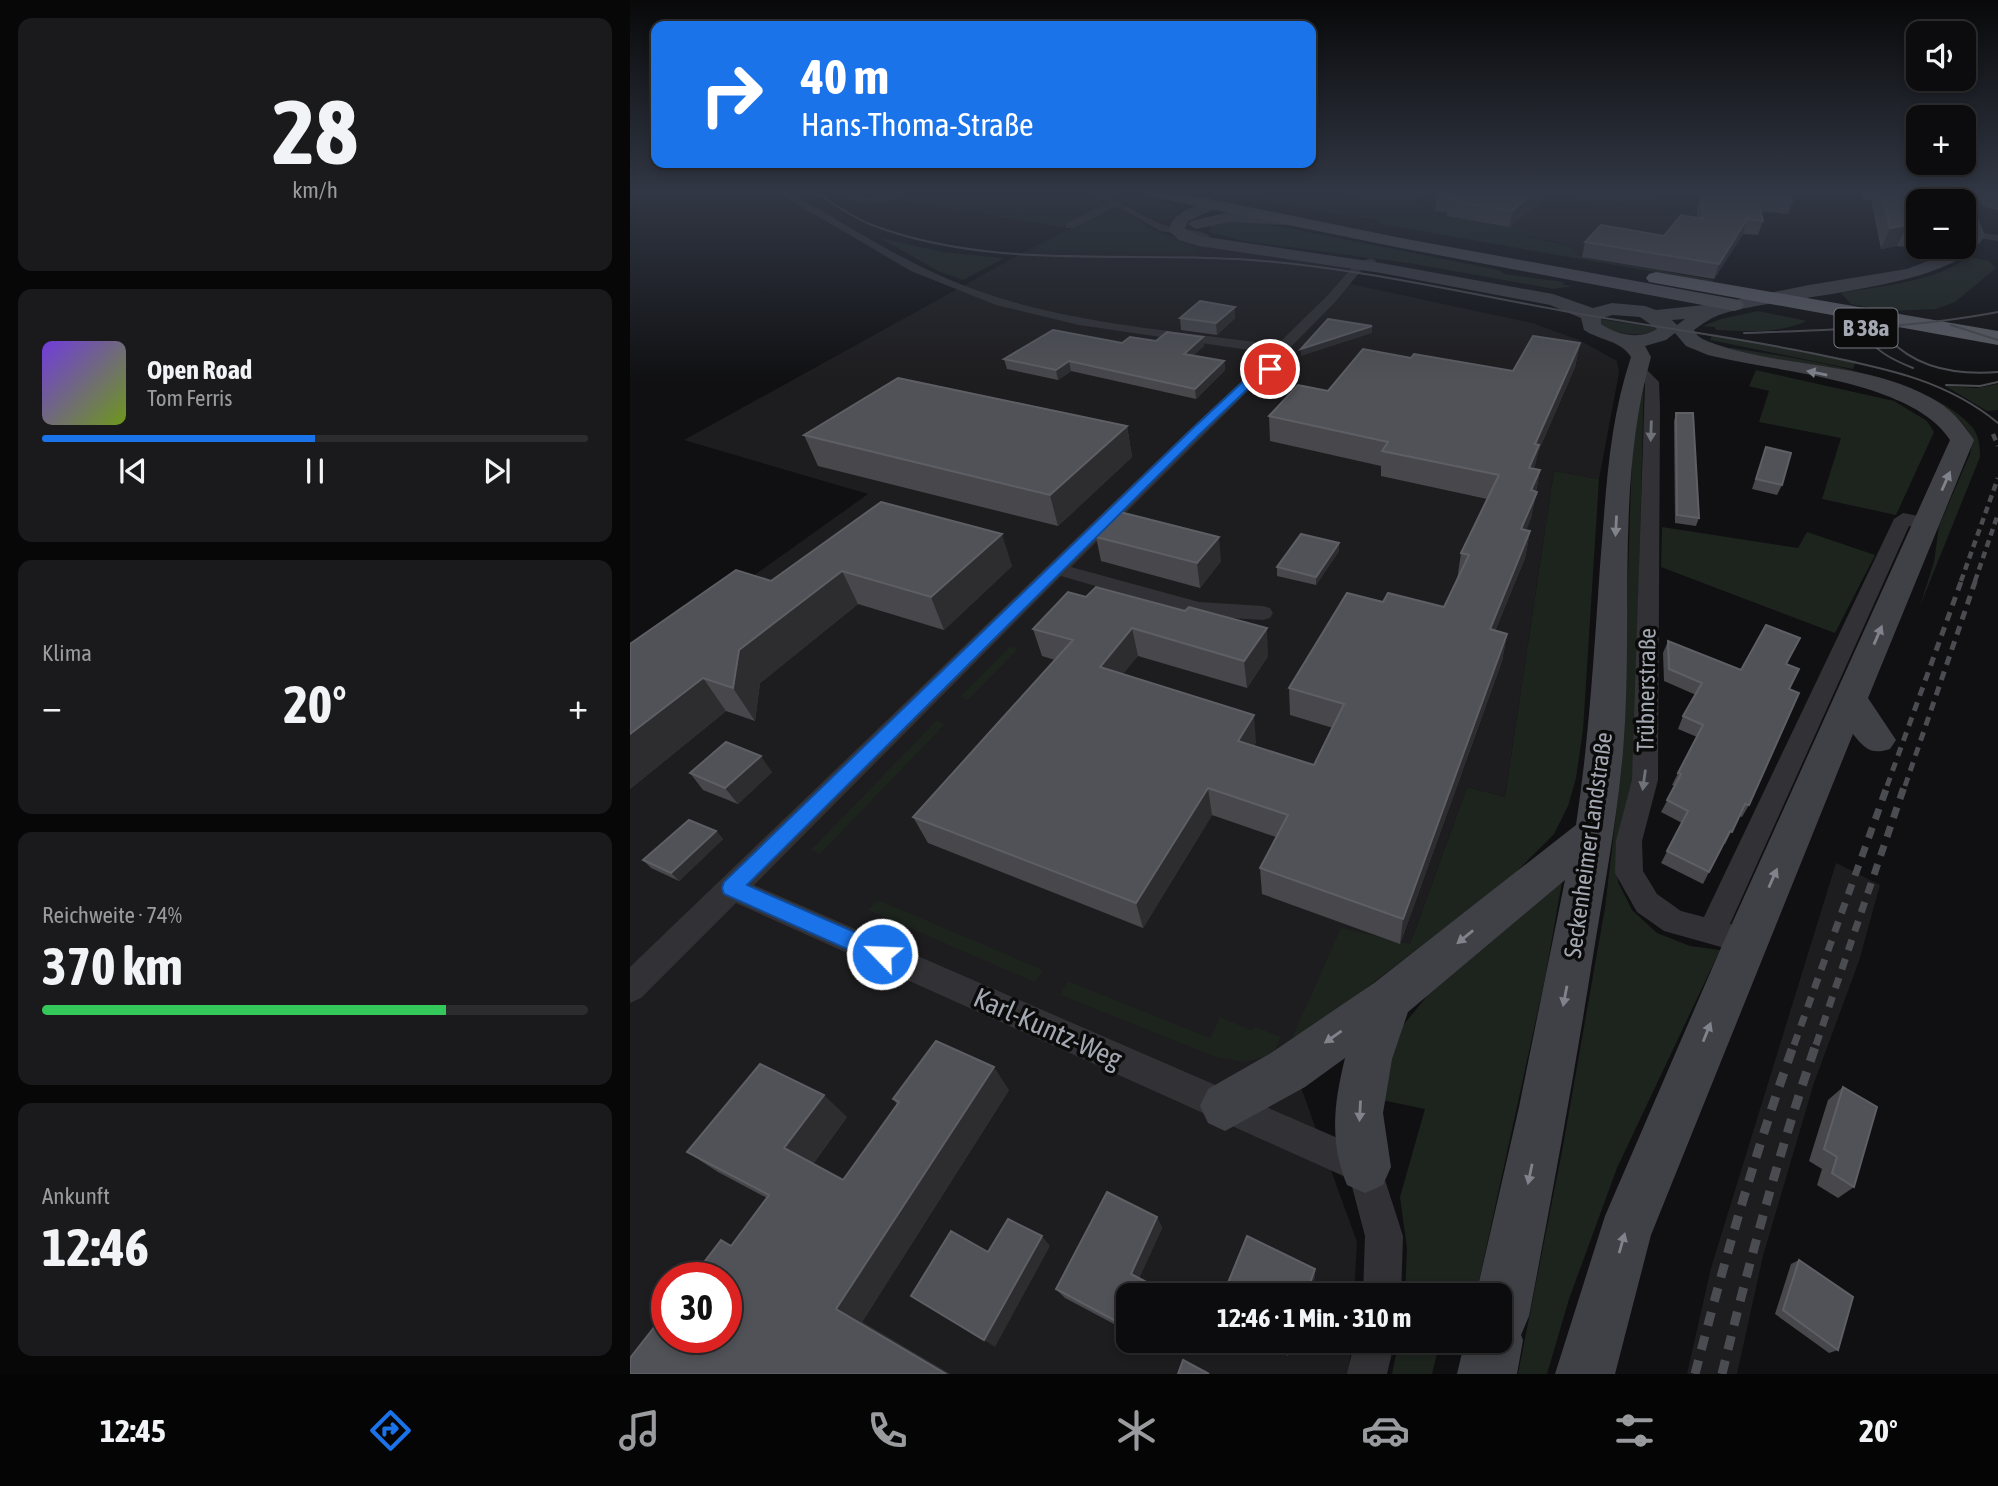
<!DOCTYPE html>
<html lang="de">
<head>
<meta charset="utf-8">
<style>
	body { margin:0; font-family:"Asap Condensed",sans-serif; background:#1a1a1c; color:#f1f3f6; height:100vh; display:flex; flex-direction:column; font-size:26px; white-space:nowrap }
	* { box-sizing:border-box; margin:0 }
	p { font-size:23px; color:#9a9b9e }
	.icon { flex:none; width:38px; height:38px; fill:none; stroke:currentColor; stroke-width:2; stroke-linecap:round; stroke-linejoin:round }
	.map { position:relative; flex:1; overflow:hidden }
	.panel { display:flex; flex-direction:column; gap:18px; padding:18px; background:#070708; width:630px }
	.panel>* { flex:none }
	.guide { position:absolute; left:21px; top:21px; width:665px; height:147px; border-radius:14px; box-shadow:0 4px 10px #0003,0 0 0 2px #2c2c2e; background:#1a73e8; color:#fff; overflow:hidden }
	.buttons { position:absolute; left:1276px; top:21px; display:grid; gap:14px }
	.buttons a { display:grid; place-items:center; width:70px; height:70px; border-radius:14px; background:#0c0c0e; box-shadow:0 4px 10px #0003,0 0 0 2px #2c2c2e; font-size:35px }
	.speed { position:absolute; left:21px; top:1262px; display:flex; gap:14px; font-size:35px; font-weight:700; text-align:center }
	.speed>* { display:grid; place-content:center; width:91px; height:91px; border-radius:50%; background:#0c0c0e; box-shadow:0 4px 10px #0003,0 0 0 2px #2c2c2e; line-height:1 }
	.speed .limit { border:10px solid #d22; background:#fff; color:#111 }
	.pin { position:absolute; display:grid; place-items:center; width:60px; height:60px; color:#fff; margin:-30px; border:4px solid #fff; border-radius:50%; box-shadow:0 2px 7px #0007 }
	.me { position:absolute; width:77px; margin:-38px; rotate:294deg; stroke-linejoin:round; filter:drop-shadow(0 0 5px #0008) }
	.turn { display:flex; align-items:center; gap:24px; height:147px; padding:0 35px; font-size:32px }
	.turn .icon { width:91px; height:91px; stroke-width:2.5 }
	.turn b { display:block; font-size:49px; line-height:60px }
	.big { font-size:52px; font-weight:700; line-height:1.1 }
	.panel .card { flex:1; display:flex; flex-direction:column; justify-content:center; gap:10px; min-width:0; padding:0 24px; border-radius:14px; background:#1a1a1c }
	.panel .dial { align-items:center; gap:0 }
	.dial b { font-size:91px; line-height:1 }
	.song { display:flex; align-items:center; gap:21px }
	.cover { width:84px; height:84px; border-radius:10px; background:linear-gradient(135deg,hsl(260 70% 55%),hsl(80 70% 35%)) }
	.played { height:7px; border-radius:4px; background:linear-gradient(90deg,#1a73e8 50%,#2c2c2e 50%) }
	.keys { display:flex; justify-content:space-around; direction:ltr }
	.heat { display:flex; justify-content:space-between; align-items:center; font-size:38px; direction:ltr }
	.charge { height:10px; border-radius:5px; background:linear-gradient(90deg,#34c759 74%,#2c2c2e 0) }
	.trip { position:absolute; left:486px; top:1283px; width:396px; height:70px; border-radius:14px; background:#0c0c0e; box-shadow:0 4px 10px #0003,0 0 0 2px #2c2c2e; font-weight:700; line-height:70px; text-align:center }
	.menu { display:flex; height:112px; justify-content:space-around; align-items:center; background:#050506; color:#9a9b9e }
	.menu .icon { width:49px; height:49px }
	.menu .selected { color:#1a73e8 }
	.menu b { font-size:32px; color:#f1f3f6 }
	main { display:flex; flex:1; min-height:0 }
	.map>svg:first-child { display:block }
</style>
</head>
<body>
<main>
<section class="panel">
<div class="card dial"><b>28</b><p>km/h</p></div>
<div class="card">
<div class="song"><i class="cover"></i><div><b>Open Road</b><p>Tom Ferris</p></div></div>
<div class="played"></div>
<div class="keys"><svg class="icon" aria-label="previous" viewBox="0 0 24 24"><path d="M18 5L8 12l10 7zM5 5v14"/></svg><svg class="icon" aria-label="pause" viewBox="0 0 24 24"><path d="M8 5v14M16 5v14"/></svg><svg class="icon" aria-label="next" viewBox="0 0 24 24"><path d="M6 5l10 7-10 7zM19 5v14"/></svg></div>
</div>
<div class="card"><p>Klima</p>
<div class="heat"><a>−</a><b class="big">20°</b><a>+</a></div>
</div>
<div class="card"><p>Reichweite · 74%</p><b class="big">370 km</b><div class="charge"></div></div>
<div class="card"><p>Ankunft</p><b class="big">12:46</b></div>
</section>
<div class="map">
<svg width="1368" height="1374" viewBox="0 0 1368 1374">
	<rect width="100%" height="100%" fill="#101012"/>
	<!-- built -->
	<path fill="#1d1c1e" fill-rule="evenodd" d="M659 191H1152L1158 214 1067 208 1068 230 1037 272 952 257 939 246 927 242Z
		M487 206 523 230 567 245 721 268 711 282 902 323 949 340 987 361 989 373 969 479 924 471 875 797 837 787 780 944 657 1049 727 1242 724 1295H499V1340L721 1341 719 1374H0V664L238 494 54 440 407 245ZM37 1278H96V1337H37Z
		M1206 863 1250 885 1229 961 1184 1083 1133 1256 1107 1374H1057L1081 1268Z"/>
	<!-- green -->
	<path fill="#1d241e" d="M283 191H442L481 204 432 227 264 199Z
		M461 191C490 191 517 195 544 205L549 213C531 230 510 210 493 202 483 197 472 194 461 191Z
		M586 191H705L703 194 719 196 718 199H750L747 203 776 207 779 204 753 200C772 190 786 201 798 209L796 212 900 230 894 236 939 246 952 257 1083 280 1082 282C970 262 860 244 748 223L751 219 709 215Z
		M1095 191H1126L1139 214 1067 208 1068 230 1064 220 1028 213 1029 203 1038 201 1116 208 1087 197 1030 194 1041 192 1095 196Z
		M484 211 525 233 569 249 564 252 404 250Z
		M616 220 869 270 874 274 934 282 933 285 942 286 924 289 785 264 614 241 579 232 581 224Z
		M250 238 312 252 374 258 333 280 308 271Z
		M1339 257 1359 261 1366 268 1325 302 1306 309 1259 311 1221 304 1211 293C1254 285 1302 283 1339 257Z
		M1128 311 1177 321C1148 334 1117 331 1086 330L1085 327 1073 326 1091 319Z
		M969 319 1029 328 1027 331C1005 337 991 335 970 325Z
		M1083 334 1226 361 1223 369 1080 340Z
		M1102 348C1166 358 1298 376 1342 427 1349 435 1350 446 1350 457L1290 606 1304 562 1309 526 1340 454C1347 425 1322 414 1300 401L1094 349Z
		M1126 370 1264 401 1297 421 1304 432 1266 515 1192 499 1211 438 1129 422 1139 391 1119 386Z
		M1014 379 1004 774 986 852 988 882 1002 910 1027 933 1060 946 1090 950 987 1168 939 1299 917 1374H888L933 1146 975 908 992 764 1001 483 1003 440Z
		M1368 384V410L1357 411 1315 386 1347 388Z
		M924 471 969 479 953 730 946 778 938 806 924 834 881 877 657 1049 711 928 780 944 837 787 875 797Z
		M1032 527 1168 548 1177 532 1245 555 1205 633 1031 567Z
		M380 646 388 649 338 700 330 697Z
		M306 721 315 724 190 854 181 850Z
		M932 882 915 978 849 1281 822 1295H775L777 1248 770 1197 795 1109 752 1100 758 1066 770 1029 798 995Z
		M248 900 413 970 405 982 238 910Z
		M438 981 580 1038 590 1017 621 1030 627 1027 650 1037 643 1055 613 1062 586 1057 430 995Z
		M769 1341H810L802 1374H762Z"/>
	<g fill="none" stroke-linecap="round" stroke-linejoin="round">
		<!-- taxiway -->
		<path fill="#2e2e32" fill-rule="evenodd" d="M720 191H801L796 197C772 203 749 203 725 197Z
			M936 191H1034L1027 201 1017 204 951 200 941 197Z"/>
		<!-- street -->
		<path fill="#323236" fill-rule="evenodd" d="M145 191H157C216 224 272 262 335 286 434 324 542 330 647 345L698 295 726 263 741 258 747 261 734 267 706 301 649 359 645 372 628 381 441 567 569 602 633 606 640 608 643 613 640 618 633 620 569 616 431 576 124 885 747 1155 773 1236 771 1295H733L735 1236 720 1179 106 903 11 998 0 1003V967L559 430 618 375 633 367 632 361 639 353 449 325 366 305 281 271Z
			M205 191H217L234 198 280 191C259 206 225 209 205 191Z
			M449 191C485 191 505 215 537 226 551 231 569 228 580 236L575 239 530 231 487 206 444 228H436V224L478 202Z
			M1347 232 1368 235V241L1343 237 1342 235Z
			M1008 365 1013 366 1029 382 1030 407 1028 780 1012 841 1013 871 1027 894 1051 911 1074 917 1264 519 1273 513 1304 519 1306 523 1297 529 1279 526 1100 924 1126 932 1131 941 1126 950 1116 954 1034 931 1007 912 985 873 986 841 1002 780 1015 383 1001 369Z
			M725 1340H765L757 1374H717Z"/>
		<!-- secondary -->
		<path fill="#404146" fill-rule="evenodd" d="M1293 191H1307L1306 201H1292Z
			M1334 197 1341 201 1355 235C1328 290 1151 295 1092 314 1082 317 1072 324 1064 330 1067 338 1077 341 1085 344 1157 369 1241 361 1308 402 1324 412 1333 424 1344 440L1238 698 1266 740 1260 749C1241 755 1235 749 1223 734L1021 1235 985 1374H925L975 1216 1090 950 1320 440C1282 380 1144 372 1078 355L1056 346 1045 333 1036 340 1015 346 1021 357C985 484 1004 621 993 752 987 821 974 888 963 956 944 1077 922 1196 899 1316L891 1335 893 1340 887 1374H827L835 1340H870V1295H846L889 1107 935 880 778 1012 762 1059 753 1113 761 1167 753 1185 735 1193 717 1185C699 1141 704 1103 715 1058L675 1087 595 1131 578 1123 570 1106 578 1089 641 1053 744 983 946 825C959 739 964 653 970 566 976 495 978 426 1001 357 992 341 969 340 954 330L951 318 920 305 751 273 569 246 549 240 539 231C540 213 567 205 582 201L587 202 589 205 587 208 558 221 555 229 570 236 751 263 923 294 963 308 982 303 1015 306 1026 310 1084 304 1179 285 1277 269 1334 247 1339 235 1334 220V201H1327ZM983 315 1010 317 1027 329C1010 340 987 335 971 324V318ZM1055 319 1047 325 1042 320Z
			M599 212 655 215 663 220 655 225 599 222 566 229 558 224 561 221Z"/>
		<!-- primary -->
		<path fill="#4e4f55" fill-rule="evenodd" d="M509 191H540L771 238 1104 299 1111 301 1114 305 1111 309 1104 311 771 248 517 196Z"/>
		<!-- highway -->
		<path fill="#5e6067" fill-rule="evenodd" d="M1026 272 1368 331V345L1019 282 1016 278 1019 274Z"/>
		<!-- tram -->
		<path stroke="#4b4c51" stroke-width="2" d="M184 191C203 203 221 217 242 225 358 269 486 252 607 259 721 266 833 293 945 313 1024 327 1103 337 1181 353 1248 367 1314 378 1368 423
			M1321 325 1368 340
			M1270 326 1262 329 1260 340C1288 369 1329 375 1368 372
			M1248 328 1238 339C1250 354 1266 361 1283 368
			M1114 333C1199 330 1284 328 1368 312
			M1316 385 1350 386 1368 382"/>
		<!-- rail-far3 -->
		<path stroke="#4b4c51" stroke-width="4.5" stroke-dasharray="7 5" stroke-linecap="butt" d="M1363 434 1368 446
			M1331 581 1368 478
			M1345 581 1368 514"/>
		<!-- rail-far2 -->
		<path stroke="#4b4c51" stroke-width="5" stroke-dasharray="9 7" stroke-linecap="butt" d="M1257 786 1332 579
			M1275 786 1346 579"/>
		<!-- rail-far1 -->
		<path stroke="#4b4c51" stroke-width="7" stroke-dasharray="11 9" stroke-linecap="butt" d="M1164 1045 1258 784
			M1186 1045 1275 784"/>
		<!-- rail -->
		<path stroke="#4b4c51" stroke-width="9" stroke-dasharray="14 11" stroke-linecap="butt" d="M1065 1374C1094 1262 1125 1153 1164 1044
			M1092 1374C1119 1262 1149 1153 1186 1044"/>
	</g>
	<!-- wall -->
	<path fill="#47474c" d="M812 191H911L909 203 879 227 817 216V212L805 211 807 194Z
		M1103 191H1159L1162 202 1158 214 1131 211 1133 221 1128 235 1113 234 1084 279 952 257 955 242 1034 236 1067 218V208L1071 194 1104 197Z
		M1232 191H1294L1288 201V247H1296L1295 249 1267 246 1251 249 1241 200 1232 199Z
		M1343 191H1368V210L1354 207Z
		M605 307V318L587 335 551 330 550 318Z
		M573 337 574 346 563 355 594 361 595 370 566 399 441 371 428 380 377 369 374 359 492 343Z
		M950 343 945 367 908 452 904 469 910 470 901 518 896 530 900 531 895 558 865 631 877 634 872 661 770 944 632 894 630 868 646 837 582 815 513 928 298 843 283 817 425 660 412 656 403 629 438 592 638 656 617 688 508 656 492 674 626 742 624 746 684 765 703 728 660 715 659 688 753 602 814 607 827 580 831 553 857 499 751 476V466L640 441 639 416 781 358 883 371Z
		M1046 413 1069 518 1066 526 1045 523 1044 421Z
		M497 426 502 457 428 526 188 466 174 435Z
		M1136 447 1152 485 1147 495 1122 489Z
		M251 502 382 566 314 630 228 604 130 683 125 721 96 711 0 789V644L141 581Z
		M466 537 591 561 570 588 471 561Z
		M709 551 686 585 647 576V567Z
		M1038 641 1111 670 1156 664 1159 689 1119 805 1112 817 1109 816 1095 844 1094 843 1073 884 1031 863 1052 823 1031 812 1045 786 1042 785 1048 773 1067 737 1048 729 1053 716 1066 695 1034 681 1033 653Z
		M142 772 108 804 73 790 60 773Z
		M86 831 93 839 49 881 21 868 13 860Z
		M1213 1087 1224 1187 1208 1198 1187 1185 1192 1169 1179 1161 1198 1100Z
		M379 1090 232 1322 320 1374H0L102 1245 137 1198 88 1172 57 1152 217 1117 183 1164 213 1180 267 1104 263 1099Z
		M527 1217 532 1228 509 1278 499 1295V1332L435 1298 426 1289Z
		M1169 1260 1208 1350 1199 1353 1145 1314 1161 1264Z
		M514 1340H530L527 1347Z
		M629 1340H663L658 1356Z"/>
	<!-- shaded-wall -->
	<path fill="#2d2d30" d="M906 191H911L909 203 879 227 882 211Z
		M1117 219 1113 234 1084 279 1089 264Z
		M1277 225 1267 246 1251 249 1260 228Z
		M605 307V318L587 335 586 323Z
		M742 326V333L671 356V349Z
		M573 337 574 346 555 363 554 354Z
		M950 343 945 367 908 452 904 471 899 468 905 444Z
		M439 361 441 371 428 380 426 370Z
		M594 361 595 370 566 399 565 389Z
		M497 426 502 457 428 526 420 495Z
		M910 470 905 496 901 490Z
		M907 492 901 518 886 556 891 529Z
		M900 531 895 558 855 656 860 629Z
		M372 534 382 566 314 630 301 597Z
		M589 537 591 561 570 588 567 563Z
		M709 543V551L686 585V577Z
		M212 571 228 604 130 683 125 721 103 688 109 650Z
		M502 628 508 656 476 695 470 667Z
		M637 628 638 656 617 688 614 661Z
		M877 634 872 661 770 944 773 919Z
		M73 678 96 711 0 789V734Z
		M624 715 626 742 610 768 608 741Z
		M131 756 142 772 108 804 95 788Z
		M578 788 582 815 513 928 506 903Z
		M86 831 93 839 49 881 41 873Z
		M364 1067 379 1090 232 1322 320 1374H316L206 1309Z
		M194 1095 217 1117 180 1168 154 1148Z
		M527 1217 532 1228 507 1283 501 1274Z
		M412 1236 420 1246 365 1347 354 1340Z
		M685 1269V1278L679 1295H676Z
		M522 1340H530L527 1347Z
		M660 1340H663L658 1356 657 1349Z"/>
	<!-- building -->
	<path fill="#515257" stroke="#5e5f65" stroke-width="2" d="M812 191H906L882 211 819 200 824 197 807 194Z
		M1108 191H1159L1162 202 1109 197Z
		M1252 191H1294L1297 201H1288V226L1277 225 1260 228Z
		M1356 191H1368V197L1359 196Z
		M1071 194 1128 199 1133 221 1117 219 1089 264 955 242 971 225 1034 236 1051 215 1073 219Z
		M570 301 605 307 586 323 550 318Z
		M698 319 742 326 671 349Z
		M423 330 492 343 500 337 526 341 537 332 573 337 554 354 594 361 565 389 439 361 426 370 374 359Z
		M903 336 950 343 905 444 909 445 899 468 910 470 901 490 907 492 891 529 900 531 860 629 877 634 773 919 630 868 658 815 578 788 506 903 283 817 443 640 403 629 438 592 456 597 466 587 555 611 559 607 637 628 614 661 502 628 470 667 624 715 608 741 684 765 714 704 659 688 717 593 753 602 758 593 814 607 839 555 831 553 869 475 752 451 758 442 639 416 668 385 698 391 733 349 781 358 784 354 883 371Z
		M268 378 497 426 420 495 174 435Z
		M1046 413H1063L1069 518 1047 515Z
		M1136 447 1161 453 1152 485 1126 479Z
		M251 502 372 534 301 597 212 571 109 650 103 688 73 678 0 734V644L106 570 141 581Z
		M490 512 589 537 567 563 466 537Z
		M671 534 709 543 686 577 647 567Z
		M1136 625 1170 638 1156 664 1169 669 1159 689 1169 693 1119 805 1115 804 1102 832 1100 831 1079 872 1037 851 1058 811 1037 800 1051 774 1048 773 1073 725 1053 716 1072 683 1039 669 1038 641 1111 670Z
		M96 742 131 756 95 788 60 773Z
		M59 820 86 831 41 873 13 860Z
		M306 1041 364 1067 206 1309 316 1374H0V1358L37 1311V1337H96V1278H62L91 1240 101 1246 139 1195 57 1152 130 1064 194 1095 154 1148 213 1180 269 1102 263 1099Z
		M1213 1087 1247 1107 1224 1187 1202 1173 1207 1157 1194 1149Z
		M477 1192 527 1217 501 1274 541 1295H499V1328L426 1289Z
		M378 1219 412 1236 354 1340 281 1296 321 1231 358 1252Z
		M617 1236 685 1269 676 1295H593Z
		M1169 1260 1223 1297 1208 1350 1153 1310Z
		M641 1340H660L657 1349Z
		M553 1360 579 1374H548Z"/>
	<!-- one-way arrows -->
	<defs><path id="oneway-solid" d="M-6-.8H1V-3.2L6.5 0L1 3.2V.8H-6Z" transform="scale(1.75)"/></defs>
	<g fill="#80838c">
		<use href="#oneway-solid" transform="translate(1187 373) rotate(-168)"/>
		<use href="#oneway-solid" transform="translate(1316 481) rotate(-66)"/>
		<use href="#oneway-solid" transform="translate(986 526) rotate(93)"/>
		<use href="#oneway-solid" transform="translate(1248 635) rotate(-67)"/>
		<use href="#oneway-solid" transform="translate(1143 878) rotate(-66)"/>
		<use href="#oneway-solid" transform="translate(835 937) rotate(141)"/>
		<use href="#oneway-solid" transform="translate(935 996) rotate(101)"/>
		<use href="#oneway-solid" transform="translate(1077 1032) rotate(-68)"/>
		<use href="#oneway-solid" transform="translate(703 1037) rotate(145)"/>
		<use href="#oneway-solid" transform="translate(730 1111) rotate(93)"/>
		<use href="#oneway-solid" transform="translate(900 1174) rotate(102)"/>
		<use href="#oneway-solid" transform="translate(992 1243) rotate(-74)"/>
	</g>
	<g fill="#70727a">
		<use href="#oneway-solid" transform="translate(1021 431) rotate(92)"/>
		<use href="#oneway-solid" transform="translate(1014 780) rotate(98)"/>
	</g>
	<!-- sky -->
	<linearGradient id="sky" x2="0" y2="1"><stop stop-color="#09090a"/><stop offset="0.5" stop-color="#313744"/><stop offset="1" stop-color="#313744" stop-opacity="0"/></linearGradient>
	<rect width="1368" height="383" fill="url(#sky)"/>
	<!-- route -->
	<path fill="#1a73e8" stroke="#114b97" stroke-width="2" d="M640 366 643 367V371L627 380 569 435 117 885 259 947 262 954 259 961 252 964 244 961 94 894 92 888 94 882 561 430 620 375Z"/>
	<g text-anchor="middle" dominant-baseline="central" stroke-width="7" stroke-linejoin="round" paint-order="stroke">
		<!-- shield labels -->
		<rect fill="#0b0b0c" stroke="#757880" stroke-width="2" x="1204.5" y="308.5" width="63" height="39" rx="5"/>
		<g font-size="23" font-weight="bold" fill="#a3a7b1">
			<text x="1236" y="328">B 38a</text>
		</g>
		<!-- street labels -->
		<g font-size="24" fill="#a3a7b1" stroke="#0b0b0c">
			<text transform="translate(1016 690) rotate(-89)">Trübnerstraße</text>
			<text transform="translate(958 845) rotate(-82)">Seckenheimer Landstraße</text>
		</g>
		<!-- near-street labels -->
		<g font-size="28" fill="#a3a7b1" stroke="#0b0b0c">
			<text transform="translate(418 1028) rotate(24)">Karl-Kuntz-Weg</text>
		</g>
	</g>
</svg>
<div class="buttons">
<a><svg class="icon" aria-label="sound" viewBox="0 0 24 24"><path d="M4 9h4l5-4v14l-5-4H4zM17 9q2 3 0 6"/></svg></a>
<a>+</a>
<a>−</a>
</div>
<div class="speed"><div class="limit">30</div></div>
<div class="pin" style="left:640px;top:369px;background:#d93025"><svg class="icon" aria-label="arrive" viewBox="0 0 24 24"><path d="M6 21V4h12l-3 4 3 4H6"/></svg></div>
<svg class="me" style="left:252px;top:954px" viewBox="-20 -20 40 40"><circle r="17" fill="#1a73e8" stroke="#fff" stroke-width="3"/><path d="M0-11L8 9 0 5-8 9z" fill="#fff"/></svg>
<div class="trip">12:46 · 1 Min. · 310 m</div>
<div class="guide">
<div class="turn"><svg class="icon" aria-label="right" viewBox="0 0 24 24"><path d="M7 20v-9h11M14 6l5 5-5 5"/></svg><div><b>40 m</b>Hans-Thoma-Straße</div></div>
</div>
</div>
</main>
<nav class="menu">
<b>12:45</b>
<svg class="icon selected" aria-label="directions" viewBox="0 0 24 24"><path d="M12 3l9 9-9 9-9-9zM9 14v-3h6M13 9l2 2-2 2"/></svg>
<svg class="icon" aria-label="music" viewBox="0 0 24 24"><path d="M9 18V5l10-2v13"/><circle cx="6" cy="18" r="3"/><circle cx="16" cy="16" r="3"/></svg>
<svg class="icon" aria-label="phone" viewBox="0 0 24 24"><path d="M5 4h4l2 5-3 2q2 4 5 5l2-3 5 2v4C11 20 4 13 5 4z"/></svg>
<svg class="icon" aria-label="climate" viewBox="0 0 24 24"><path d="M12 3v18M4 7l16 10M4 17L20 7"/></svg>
<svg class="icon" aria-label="car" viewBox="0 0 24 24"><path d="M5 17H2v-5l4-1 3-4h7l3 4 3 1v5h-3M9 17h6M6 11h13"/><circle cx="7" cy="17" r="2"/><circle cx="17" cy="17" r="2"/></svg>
<svg class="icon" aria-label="filters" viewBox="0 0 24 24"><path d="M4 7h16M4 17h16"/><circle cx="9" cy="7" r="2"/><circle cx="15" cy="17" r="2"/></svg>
<b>20°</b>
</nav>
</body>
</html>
